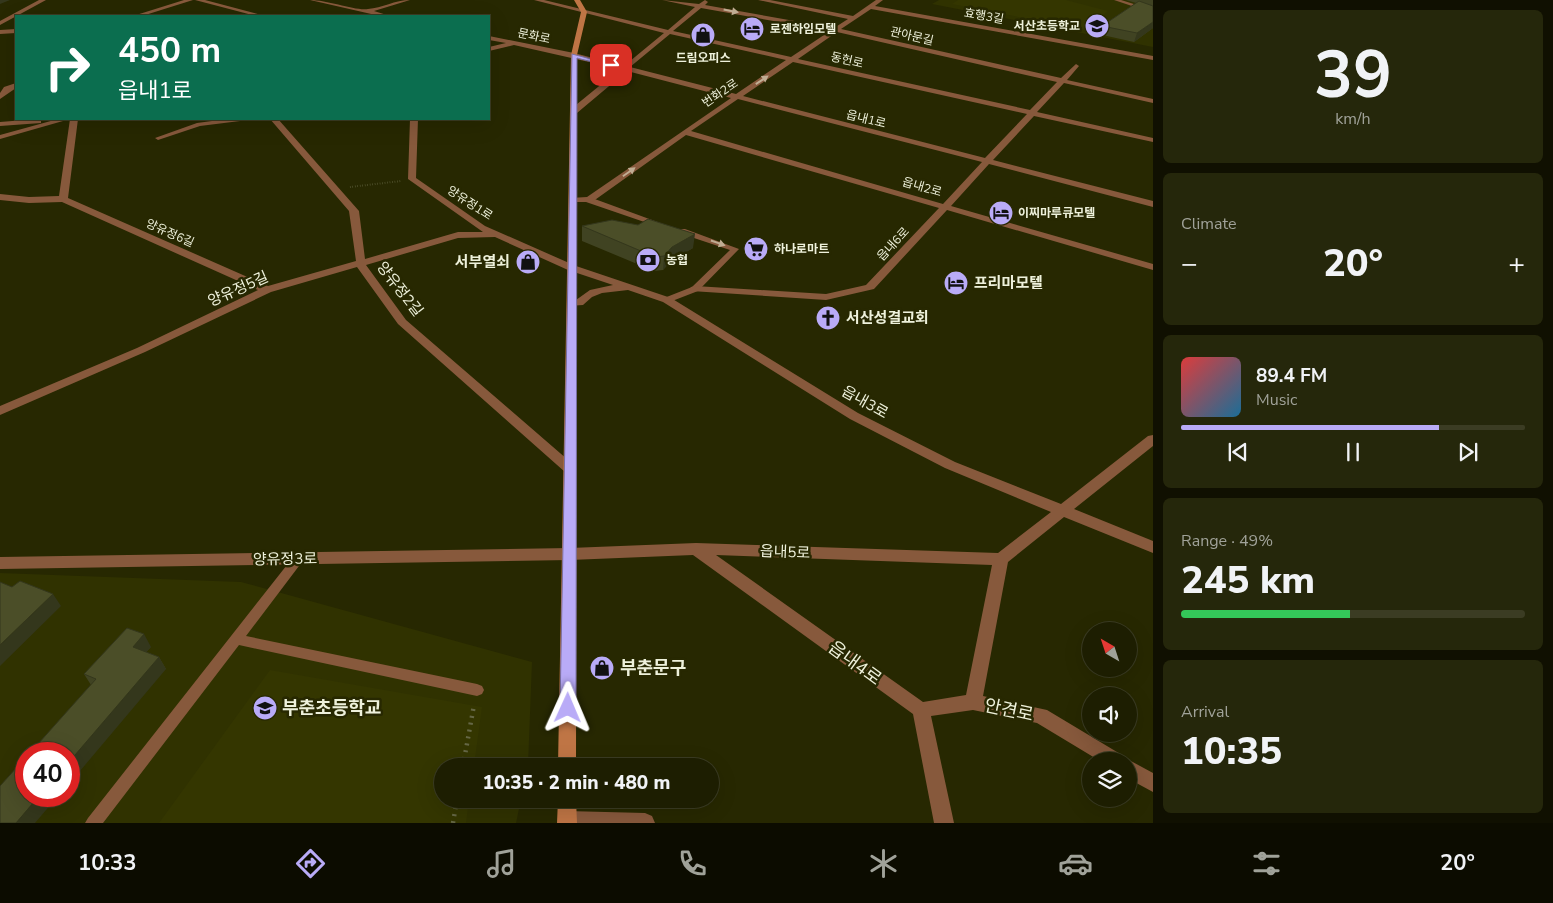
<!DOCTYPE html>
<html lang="en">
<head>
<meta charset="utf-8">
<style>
	body { margin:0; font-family:"Nunito Sans","Noto Sans KR",sans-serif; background:#25270b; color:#f1f3f6; height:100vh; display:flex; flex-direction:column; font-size:19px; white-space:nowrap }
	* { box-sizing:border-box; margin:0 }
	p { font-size:16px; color:#a0a299 }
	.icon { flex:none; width:28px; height:28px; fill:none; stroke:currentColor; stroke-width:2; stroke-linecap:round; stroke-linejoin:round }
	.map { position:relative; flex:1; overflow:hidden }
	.panel { display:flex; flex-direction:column; gap:10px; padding:10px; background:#101001; width:400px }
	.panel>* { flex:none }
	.top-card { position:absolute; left:15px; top:15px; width:475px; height:105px; border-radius:0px; box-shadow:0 5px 20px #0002,0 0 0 1px #3b3c23; background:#0b6e4f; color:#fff; overflow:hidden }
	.needle { width:32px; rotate:321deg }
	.buttons { position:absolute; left:1082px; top:622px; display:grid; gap:10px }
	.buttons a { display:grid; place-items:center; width:55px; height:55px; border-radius:50%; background:#1d1e01; box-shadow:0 5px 20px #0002,0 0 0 1px #3b3c23; font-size:25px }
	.speed { position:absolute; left:15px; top:742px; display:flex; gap:10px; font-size:25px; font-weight:700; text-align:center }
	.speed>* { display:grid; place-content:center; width:65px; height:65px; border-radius:50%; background:#1d1e01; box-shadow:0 5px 20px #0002,0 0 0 1px #3b3c23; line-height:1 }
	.speed .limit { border:8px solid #d22; background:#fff; color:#111 }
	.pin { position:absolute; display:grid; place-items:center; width:42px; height:42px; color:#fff; margin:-21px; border-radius:10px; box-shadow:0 2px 8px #0006 }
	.me { position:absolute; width:55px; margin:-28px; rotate:1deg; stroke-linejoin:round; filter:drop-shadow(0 0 4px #0008) }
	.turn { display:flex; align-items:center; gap:18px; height:105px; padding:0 20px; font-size:22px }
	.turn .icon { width:65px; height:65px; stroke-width:2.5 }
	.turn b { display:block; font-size:35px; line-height:42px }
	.big { font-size:38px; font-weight:800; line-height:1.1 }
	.panel .tile { flex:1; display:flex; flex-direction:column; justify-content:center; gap:8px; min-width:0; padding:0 18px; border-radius:8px; background:#25270b }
	.panel .dial { align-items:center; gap:0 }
	.dial b { font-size:65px; line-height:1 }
	.song { display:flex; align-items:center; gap:15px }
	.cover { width:60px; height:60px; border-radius:8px; background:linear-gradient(135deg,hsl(0 70% 55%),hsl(200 70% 35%)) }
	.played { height:5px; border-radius:2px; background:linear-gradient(90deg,#b9abf7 75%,#3b3c23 75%) }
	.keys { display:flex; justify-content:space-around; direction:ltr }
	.heat { display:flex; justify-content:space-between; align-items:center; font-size:28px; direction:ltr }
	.charge { height:8px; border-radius:4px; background:linear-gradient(90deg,#34c759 49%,#3b3c23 0) }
	.trip { position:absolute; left:434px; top:758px; width:285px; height:50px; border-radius:25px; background:#1d1e01; box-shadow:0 5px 20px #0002,0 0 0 1px #3b3c23; font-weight:800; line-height:50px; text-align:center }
	.dock { display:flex; height:80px; justify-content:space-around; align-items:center; background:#0c0c00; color:#a0a299 }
	.dock .icon { width:35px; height:35px }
	.dock .current { color:#b9abf7 }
	.dock b { font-size:22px; color:#f1f3f6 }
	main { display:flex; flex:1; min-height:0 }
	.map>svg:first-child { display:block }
</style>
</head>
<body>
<main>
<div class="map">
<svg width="1153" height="823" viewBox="0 0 1153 823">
	<rect width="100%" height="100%" fill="#272801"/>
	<!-- built -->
	<path fill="#303200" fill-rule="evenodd" d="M939 0H1153V47L932 4Z
		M0 573 241 582 532 662 528 766H442V799H521L516 823H0ZM26 754H69V796H26Z"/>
	<!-- green -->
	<path fill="#343600" d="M958 0H1066L1108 11 1086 30 952 4Z
		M270 670 482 707 474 766H442V799H469L466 823H159Z"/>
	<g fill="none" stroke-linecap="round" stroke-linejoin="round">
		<!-- path-far1 -->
		<path stroke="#656745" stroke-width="2" stroke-dasharray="0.5 2" stroke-linecap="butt" d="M350 187 401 181"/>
		<!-- path -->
		<path stroke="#656745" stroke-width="4.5" stroke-dasharray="2 5" stroke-linecap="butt" d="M463 766 474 705
			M453 823 457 799"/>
		<!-- lane -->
		<path fill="#87593c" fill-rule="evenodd" d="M1114 0H1121L1153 10V13Z
			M227 119H243L240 121 200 126 158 140 155 138 197 123Z
			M586 198H592L663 224 662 226H656L586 202Z
			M679 229H685L739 249 698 291 667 303 663 300 664 298 692 287 730 250 679 233Z
			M298 554 302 556 304 559 302 562 246 636 477 684 482 686 484 690 482 694 477 696 239 645 103 823H85L88 818 294 556Z"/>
		<!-- street -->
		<path fill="#87593c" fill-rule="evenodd" d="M39 0H46L0 25V21Z
			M184 0H193L142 16H133Z
			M195 0H205L265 16H256Z
			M310 0C328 0 355 11 368 9 382 8 395 0 410 0L374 11 390 16H380Z
			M534 0H544L668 30 695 7 662 0 699 4 705 0 708 2 705 5 834 28 848 19 758 0H770L853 16 876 0H883L875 6 1153 56V60L871 9 841 29 1061 78 1076 64 1079 66 1067 80 1153 99V103L1064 83 1037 112 1153 138V142L1034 116 993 160 1153 201V207L989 164 951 206 1153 264V270L947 210 874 289 826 300 691 291 690 289 691 287 695 286 826 294 866 285 939 208 686 135 592 202H570V198L587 197 731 98 627 71 577 113H571V109L620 69 514 45 489 51V47L506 43 489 40V36L574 53 624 66 664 33ZM701 8 830 31 791 57 673 31ZM837 32 1057 82 1030 110 798 59ZM670 34 786 60 736 94 630 67ZM793 62 1027 114 985 158 743 96ZM738 99 982 162 943 204 691 131Z
			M16 29V33L0 34V30Z
			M16 83V88L0 99V93L4 87Z
			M37 119H41V123L0 126V122Z
			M58 119H70L0 139V135Z
			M70 119H78L68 198 268 286 356 261 349 211 270 119H278L359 211 365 259 458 232H483L408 179 410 119H418L416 178 485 226 576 266 671 298 858 413 955 462 1061 504 1148 436 1153 435V446L1074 509 1153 541V553L1064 517 1008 562 983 696 1047 710 1122 755 1125 761H1100L1037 723 973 710 931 716 954 823H934L913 714 693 555 570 560 0 569V557L570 548 696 543 998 553 1051 512 945 468 850 419 663 302 628 290 602 293 592 297 583 305 568 306 567 304 568 302 576 300 590 290 613 285 568 270 495 237 458 238 366 265 406 320 575 466 577 469 575 472H565L398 324 357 267 271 292 145 352 0 415V406L137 348 258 290 62 202 29 203 0 200V194L29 197 59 196ZM716 555 992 565 966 695 923 702Z
			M1129 760 1153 773V792L1129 779V761H1126Z
			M567 811 645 813 652 816 655 823H558L560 814Z"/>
		<!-- secondary -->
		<path fill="#bf7545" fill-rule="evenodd" d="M574 0H580L587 12 577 55 576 766H558L571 55 581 12Z
			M558 799H576L577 823H557Z"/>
	</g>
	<!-- wall -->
	<path fill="#404322" d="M1126 0H1153V28L1134 42 1098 34 1102 26 1136 3Z
		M638 225 693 248 671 261 663 270 654 271 582 241V226Z
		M151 647 146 652 159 657 166 669 91 685 84 674Z"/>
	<!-- shaded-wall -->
	<path fill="#34371c" d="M0 0H10L0 4Z
		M1153 22V28L1134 42 1137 33Z
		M695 234 693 248 671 261 663 270 664 256 672 247Z
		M53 594 61 606 0 666V645Z
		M144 634 151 647 140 659 133 647Z
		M159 657 166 669 69 784V762Z
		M39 796H58L35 823H16Z"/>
	<!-- building -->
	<path fill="#4b4e28" stroke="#34371c" d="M1139 1 1153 6V22L1137 33 1102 26Z
		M648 219 695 234 672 247 664 256 655 257 582 226 612 220 638 225Z
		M20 581 53 594 0 645V582L12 587Z
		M127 628 144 634 133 647 159 657 69 762V754H29L96 679 84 674Z
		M26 757V796H39L16 823H0V786Z"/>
	<!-- one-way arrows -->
	<defs><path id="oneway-solid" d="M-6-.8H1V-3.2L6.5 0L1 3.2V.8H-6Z" transform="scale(1.25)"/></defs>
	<g fill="#c0ad93">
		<use href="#oneway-solid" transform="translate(731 11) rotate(11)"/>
		<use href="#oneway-solid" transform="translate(762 80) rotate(-34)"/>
		<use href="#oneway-solid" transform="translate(629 172) rotate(-35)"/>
		<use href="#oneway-solid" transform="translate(718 243) rotate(19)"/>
	</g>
	<!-- route -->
	<path fill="#b9abf7" stroke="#786fa1" d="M572 54 614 65 611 67 577 58 576 708 573 714 568 716 562 714 560 708Z"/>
	<!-- icons -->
	<defs>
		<symbol id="school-disc" viewBox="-11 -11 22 22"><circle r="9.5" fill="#b9abf7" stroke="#272801"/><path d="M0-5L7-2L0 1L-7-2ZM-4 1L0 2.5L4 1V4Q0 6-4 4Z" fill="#111"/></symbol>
		<symbol id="hotel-disc" viewBox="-11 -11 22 22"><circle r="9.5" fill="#b9abf7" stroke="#272801"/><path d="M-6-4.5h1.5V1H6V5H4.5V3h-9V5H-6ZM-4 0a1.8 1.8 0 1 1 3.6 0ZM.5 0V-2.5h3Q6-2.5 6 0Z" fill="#111"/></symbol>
		<symbol id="shop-disc" viewBox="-11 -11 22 22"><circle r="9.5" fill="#b9abf7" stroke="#272801"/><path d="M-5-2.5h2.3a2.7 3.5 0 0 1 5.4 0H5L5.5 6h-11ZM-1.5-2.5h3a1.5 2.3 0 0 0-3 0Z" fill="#111"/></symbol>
		<symbol id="supermarket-disc" viewBox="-11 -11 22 22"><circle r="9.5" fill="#b9abf7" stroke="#272801"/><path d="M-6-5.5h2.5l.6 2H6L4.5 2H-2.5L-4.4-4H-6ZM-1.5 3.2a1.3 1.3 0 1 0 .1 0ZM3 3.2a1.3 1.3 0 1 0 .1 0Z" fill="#111"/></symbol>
		<symbol id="bank-disc" viewBox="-11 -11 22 22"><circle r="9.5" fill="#b9abf7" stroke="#272801"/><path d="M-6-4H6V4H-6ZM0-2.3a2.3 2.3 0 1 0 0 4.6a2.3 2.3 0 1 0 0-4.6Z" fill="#111"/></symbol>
		<symbol id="church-disc" viewBox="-11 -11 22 22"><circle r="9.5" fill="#b9abf7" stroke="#272801"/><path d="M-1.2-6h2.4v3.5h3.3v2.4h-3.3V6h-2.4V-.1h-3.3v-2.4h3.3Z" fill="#111"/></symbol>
	</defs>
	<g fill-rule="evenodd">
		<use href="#school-disc" x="1083" y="12" width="28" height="28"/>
		<use href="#hotel-disc" x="738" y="15" width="28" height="28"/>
		<use href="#shop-disc" x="689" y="21" width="28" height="28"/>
		<use href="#hotel-disc" x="987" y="199" width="28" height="28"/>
		<use href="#supermarket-disc" x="742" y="235" width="28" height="28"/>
		<use href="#bank-disc" x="634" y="246" width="28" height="28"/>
		<use href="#shop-disc" x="514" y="248" width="28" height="28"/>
		<use href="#hotel-disc" x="942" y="269" width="28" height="28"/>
		<use href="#church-disc" x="814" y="304" width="28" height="28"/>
		<use href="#shop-disc" x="588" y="654" width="28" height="28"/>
		<use href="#school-disc" x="251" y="694" width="28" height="28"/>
	</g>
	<g text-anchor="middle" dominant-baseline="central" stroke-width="5" stroke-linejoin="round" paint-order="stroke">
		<!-- far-street labels -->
		<g font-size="12" fill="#eef1db" stroke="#272801">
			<text transform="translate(984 16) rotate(10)">효행3길</text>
			<text transform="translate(534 36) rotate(12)">문화로</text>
			<text transform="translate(912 36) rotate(13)">관아문길</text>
			<text transform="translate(847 60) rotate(13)">동헌로</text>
			<text transform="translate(720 93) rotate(-34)">번화2로</text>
			<text transform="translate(866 119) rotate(14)">읍내1로</text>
			<text transform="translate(922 187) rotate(16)">읍내2로</text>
			<text transform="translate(470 203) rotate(33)">양유정1로</text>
			<text transform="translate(170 233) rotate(24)">양유정6길</text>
			<text transform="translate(893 244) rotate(-47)">읍내6로</text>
		</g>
		<!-- far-poi labels -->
		<g font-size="12" font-weight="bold" fill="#eef1db" stroke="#272801" text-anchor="start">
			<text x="1080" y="26" text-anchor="end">서산초등학교</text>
			<text x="770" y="29">로젠하임모텔</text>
			<text x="703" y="58" text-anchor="middle">드림오피스</text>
			<text x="1018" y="213">이찌마루큐모텔</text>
			<text x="774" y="249">하나로마트</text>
			<text x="666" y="260">농협</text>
		</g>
		<!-- poi labels -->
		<g font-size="15" font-weight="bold" fill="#eef1db" stroke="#272801" text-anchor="start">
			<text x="510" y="262" text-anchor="end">서부열쇠</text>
			<text x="974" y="283">프리마모텔</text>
			<text x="846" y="318">서산성결교회</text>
		</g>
		<!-- street labels -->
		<g font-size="15" fill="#eef1db" stroke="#272801">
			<text transform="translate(238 289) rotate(-24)">양유정5길</text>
			<text transform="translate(400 289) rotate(52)">양유정2길</text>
			<text transform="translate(865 402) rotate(29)">읍내3로</text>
			<text transform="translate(785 552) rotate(2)">읍내5로</text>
			<text transform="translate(285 559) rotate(-1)">양유정3로</text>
		</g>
		<!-- near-street labels -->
		<g font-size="18" fill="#eef1db" stroke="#272801">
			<text transform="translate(855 663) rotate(36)">읍내4로</text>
			<text transform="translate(1009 710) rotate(12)">안견로</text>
		</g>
		<!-- near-poi labels -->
		<g font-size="18" font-weight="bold" fill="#eef1db" stroke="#272801" text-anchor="start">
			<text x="620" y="668">부춘문구</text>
			<text x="282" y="708">부춘초등학교</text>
		</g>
	</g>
</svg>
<div class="buttons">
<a><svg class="needle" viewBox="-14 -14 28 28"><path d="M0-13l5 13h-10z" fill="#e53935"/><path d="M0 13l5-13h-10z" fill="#a0a299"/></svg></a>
<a><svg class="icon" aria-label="sound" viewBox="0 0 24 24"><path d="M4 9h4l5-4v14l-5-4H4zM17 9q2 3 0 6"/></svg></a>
<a><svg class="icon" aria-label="layers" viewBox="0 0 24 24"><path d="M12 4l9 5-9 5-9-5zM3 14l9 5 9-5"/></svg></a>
</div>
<div class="speed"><div class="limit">40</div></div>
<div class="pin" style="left:611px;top:65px;background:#d93025"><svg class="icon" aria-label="arrive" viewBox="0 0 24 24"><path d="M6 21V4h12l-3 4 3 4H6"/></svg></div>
<svg class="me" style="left:568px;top:708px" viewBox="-20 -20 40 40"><path d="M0-17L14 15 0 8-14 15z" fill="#b9abf7" stroke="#fff" stroke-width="4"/></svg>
<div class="trip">10:35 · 2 min · 480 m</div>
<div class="top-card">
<div class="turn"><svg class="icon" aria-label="right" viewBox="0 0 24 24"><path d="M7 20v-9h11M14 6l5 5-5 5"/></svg><div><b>450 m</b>읍내1로</div></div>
</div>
</div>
<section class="panel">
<div class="tile dial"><b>39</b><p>km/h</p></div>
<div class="tile"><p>Climate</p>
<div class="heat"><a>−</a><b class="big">20°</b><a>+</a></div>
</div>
<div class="tile">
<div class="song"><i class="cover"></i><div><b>89.4 FM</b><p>Music</p></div></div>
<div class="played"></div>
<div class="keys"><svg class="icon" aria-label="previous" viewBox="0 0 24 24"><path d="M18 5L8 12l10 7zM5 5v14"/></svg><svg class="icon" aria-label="pause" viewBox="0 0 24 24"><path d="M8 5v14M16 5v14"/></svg><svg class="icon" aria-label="next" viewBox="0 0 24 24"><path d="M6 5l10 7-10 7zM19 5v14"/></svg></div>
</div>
<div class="tile"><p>Range · 49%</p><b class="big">245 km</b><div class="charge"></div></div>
<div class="tile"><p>Arrival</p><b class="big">10:35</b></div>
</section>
</main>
<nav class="dock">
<b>10:33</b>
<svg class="icon current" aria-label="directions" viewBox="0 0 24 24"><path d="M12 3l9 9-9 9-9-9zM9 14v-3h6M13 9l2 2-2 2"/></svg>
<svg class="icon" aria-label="music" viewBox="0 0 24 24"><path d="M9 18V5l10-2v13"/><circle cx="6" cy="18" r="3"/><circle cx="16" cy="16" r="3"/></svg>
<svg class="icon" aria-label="phone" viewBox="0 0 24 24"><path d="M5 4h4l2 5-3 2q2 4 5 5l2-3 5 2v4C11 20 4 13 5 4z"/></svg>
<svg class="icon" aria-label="climate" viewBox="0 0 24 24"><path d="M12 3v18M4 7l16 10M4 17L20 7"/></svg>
<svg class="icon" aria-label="car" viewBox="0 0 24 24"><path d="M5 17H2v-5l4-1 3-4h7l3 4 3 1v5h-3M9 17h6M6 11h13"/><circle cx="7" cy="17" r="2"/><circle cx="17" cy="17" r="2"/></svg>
<svg class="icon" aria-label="filters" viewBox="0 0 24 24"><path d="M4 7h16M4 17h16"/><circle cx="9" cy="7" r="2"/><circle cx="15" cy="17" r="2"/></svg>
<b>20°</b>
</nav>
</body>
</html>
